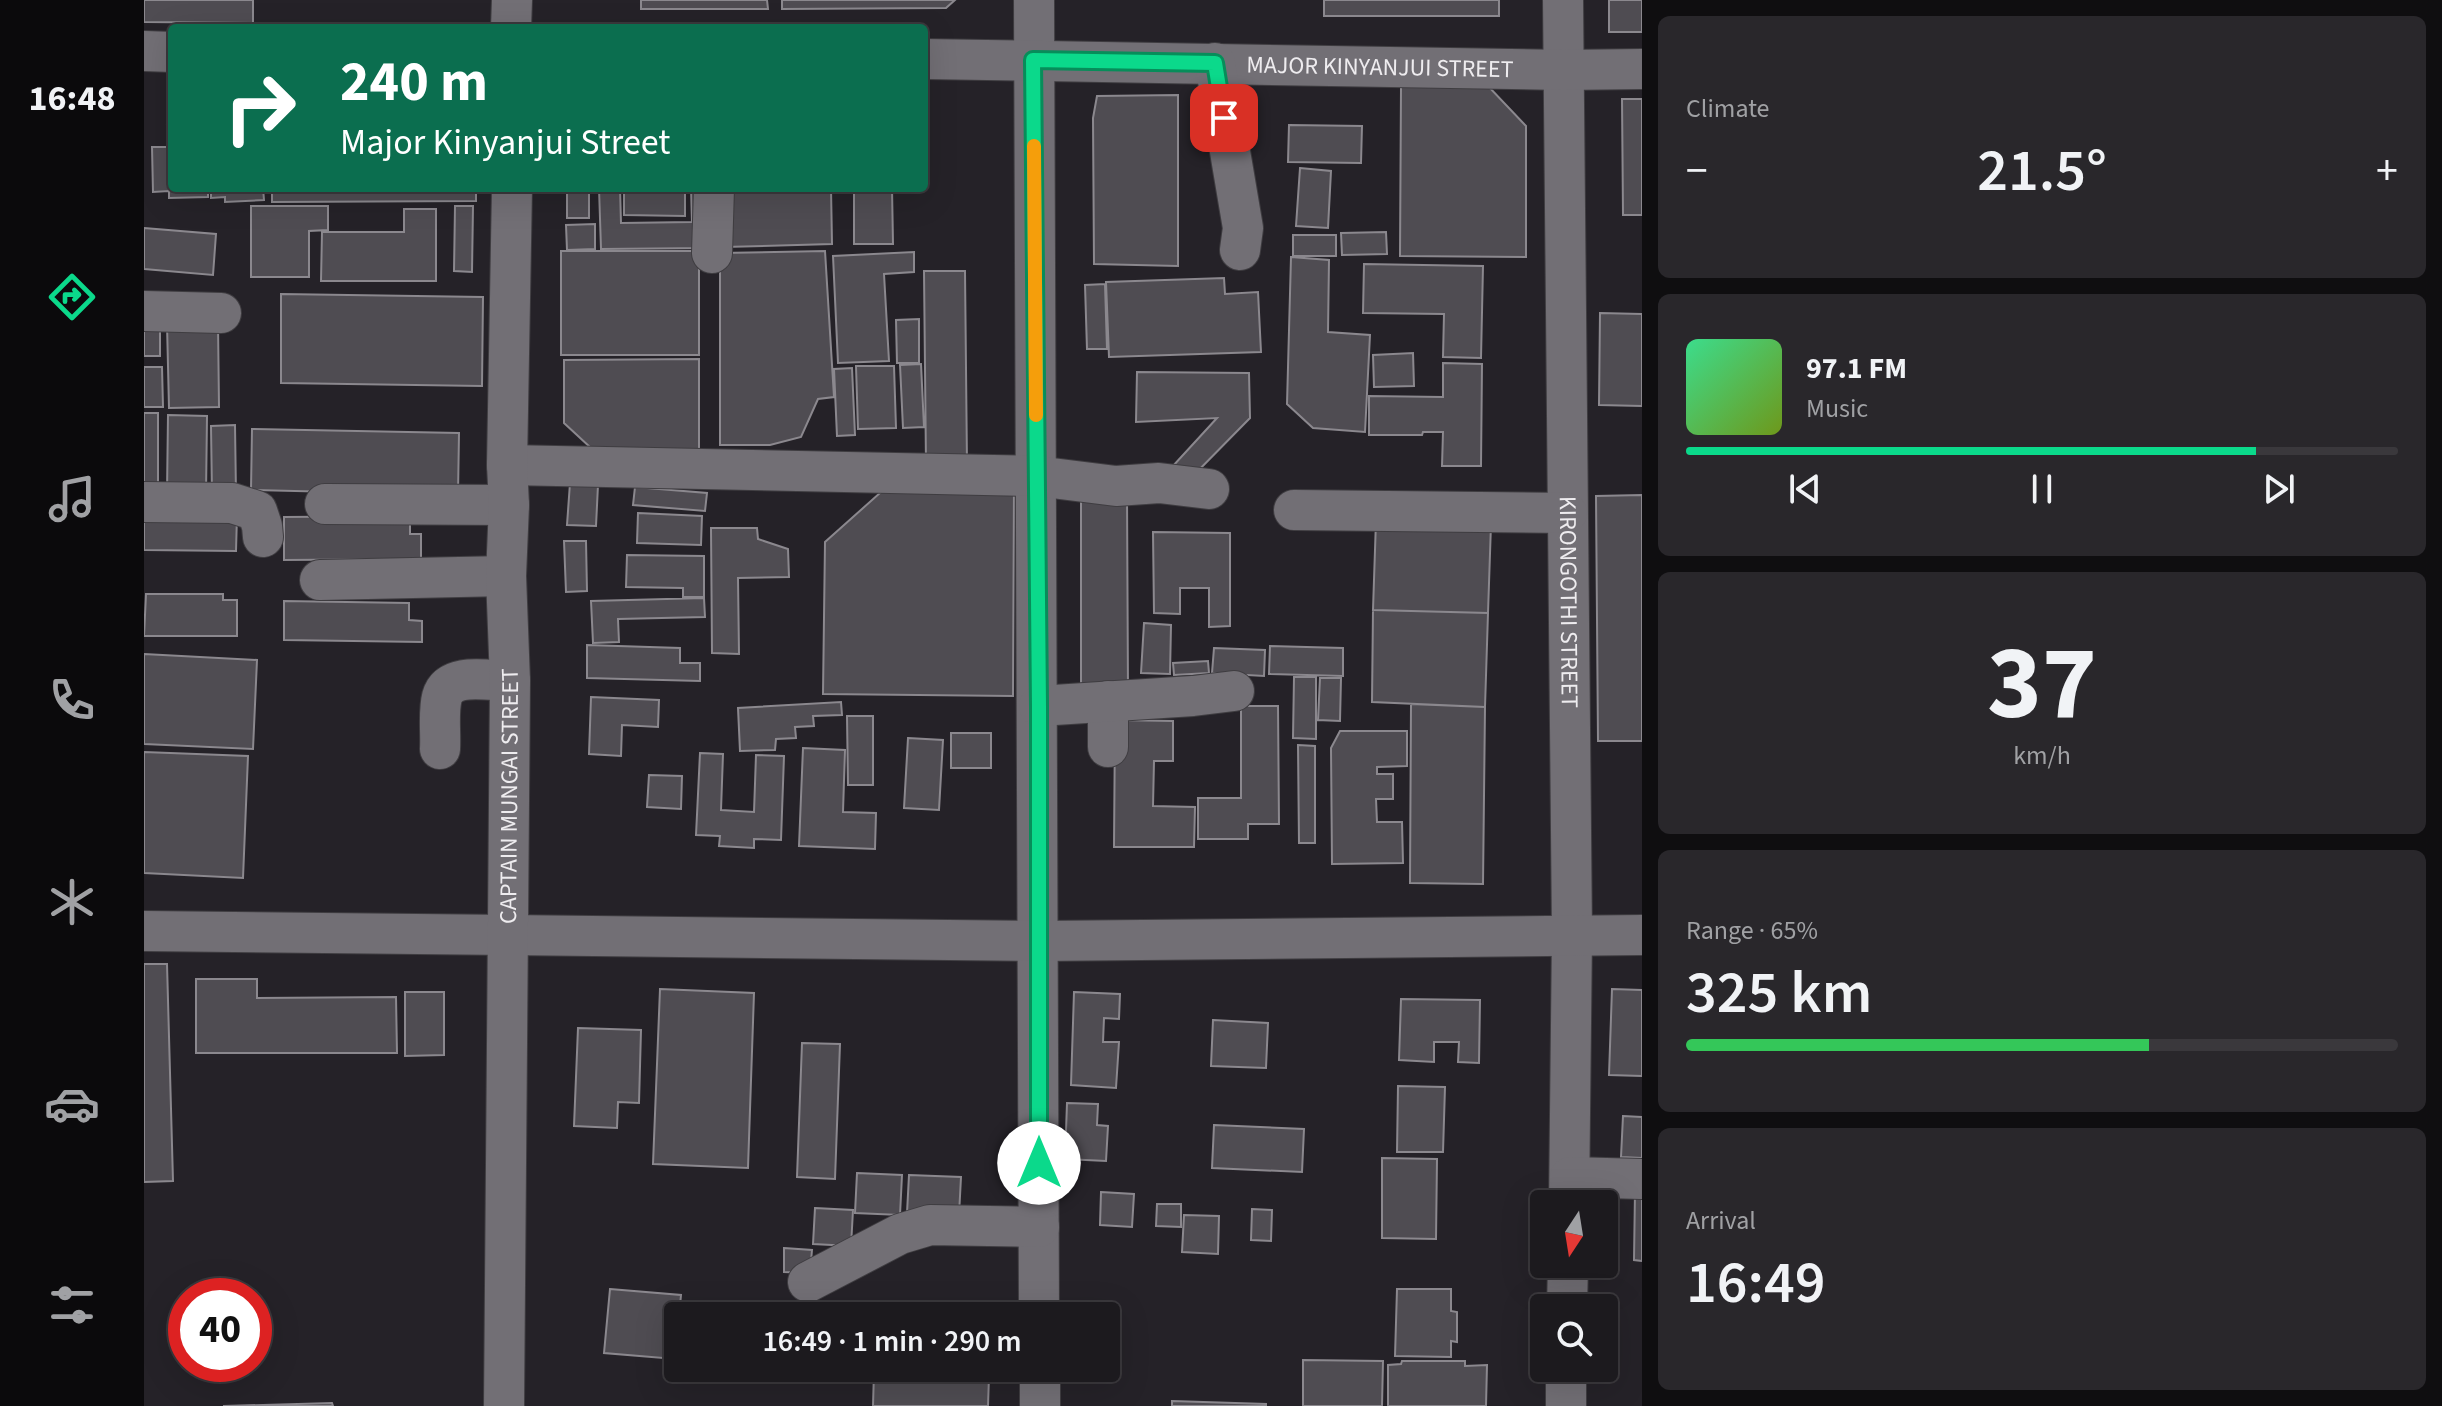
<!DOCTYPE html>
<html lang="en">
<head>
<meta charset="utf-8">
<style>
	body { margin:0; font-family:"Source Sans 3",sans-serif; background:#29272b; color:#f1f3f6; height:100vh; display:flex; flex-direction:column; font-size:30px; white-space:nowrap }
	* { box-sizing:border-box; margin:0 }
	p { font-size:26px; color:#a0a1a4 }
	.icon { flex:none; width:44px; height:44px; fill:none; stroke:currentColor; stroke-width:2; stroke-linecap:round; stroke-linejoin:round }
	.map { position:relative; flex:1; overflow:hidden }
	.details { display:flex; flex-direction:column; gap:16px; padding:16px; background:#0f0e10; width:800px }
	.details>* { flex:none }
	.top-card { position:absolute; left:24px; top:24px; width:760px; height:168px; border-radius:8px; box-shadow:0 8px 32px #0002,0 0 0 2px #3a383c; background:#0b6e4f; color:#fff; overflow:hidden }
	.needle { width:52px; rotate:192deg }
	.controls { position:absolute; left:1386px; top:1190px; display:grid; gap:16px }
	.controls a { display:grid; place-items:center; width:88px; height:88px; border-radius:8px; background:#1c1a1e; box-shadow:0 8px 32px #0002,0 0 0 2px #3a383c; font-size:40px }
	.speed { position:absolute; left:24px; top:1278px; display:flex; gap:16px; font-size:40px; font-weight:700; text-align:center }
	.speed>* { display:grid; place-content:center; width:104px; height:104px; border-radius:50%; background:#1c1a1e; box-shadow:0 8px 32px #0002,0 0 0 2px #3a383c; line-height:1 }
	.speed .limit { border:12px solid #d22; background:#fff; color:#111 }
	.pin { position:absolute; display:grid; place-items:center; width:68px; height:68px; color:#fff; margin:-34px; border-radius:16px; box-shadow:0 4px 12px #0006 }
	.me { position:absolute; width:88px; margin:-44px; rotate:0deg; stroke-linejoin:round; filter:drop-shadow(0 0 6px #0008) }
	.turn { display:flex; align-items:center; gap:28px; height:168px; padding:0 40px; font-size:36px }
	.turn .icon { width:104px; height:104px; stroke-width:2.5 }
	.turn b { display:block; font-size:56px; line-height:68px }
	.big { font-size:60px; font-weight:600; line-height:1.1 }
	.details .tile { flex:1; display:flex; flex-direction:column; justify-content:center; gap:12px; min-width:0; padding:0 28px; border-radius:12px; background:#29272b }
	.details .dial { align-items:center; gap:0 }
	.dial b { font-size:104px; line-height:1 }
	.song { display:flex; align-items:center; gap:24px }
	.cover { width:96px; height:96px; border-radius:12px; background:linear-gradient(135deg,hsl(150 70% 55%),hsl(80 70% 35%)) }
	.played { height:8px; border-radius:4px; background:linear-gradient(90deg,#0bd98b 80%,#3a383c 80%) }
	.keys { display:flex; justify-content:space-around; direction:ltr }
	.heat { display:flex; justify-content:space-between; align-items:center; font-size:44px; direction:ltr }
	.charge { height:12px; border-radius:6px; background:linear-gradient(90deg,#34c759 65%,#3a383c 0) }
	.trip { position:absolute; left:520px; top:1302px; width:456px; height:80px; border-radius:8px; background:#1c1a1e; box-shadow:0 8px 32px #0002,0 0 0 2px #3a383c; font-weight:600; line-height:80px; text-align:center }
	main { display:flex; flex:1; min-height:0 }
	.tabs { display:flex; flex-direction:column; width:144px; justify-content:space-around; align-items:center; background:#0b0a0c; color:#a0a1a4 }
	.tabs .icon { width:56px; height:56px }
	.tabs .selected { color:#0bd98b }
	.tabs b { font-size:36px; color:#f1f3f6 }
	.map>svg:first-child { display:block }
</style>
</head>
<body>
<main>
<nav class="tabs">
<b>16:48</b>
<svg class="icon selected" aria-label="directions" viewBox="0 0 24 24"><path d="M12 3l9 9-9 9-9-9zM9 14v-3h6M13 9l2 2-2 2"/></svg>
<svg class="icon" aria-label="music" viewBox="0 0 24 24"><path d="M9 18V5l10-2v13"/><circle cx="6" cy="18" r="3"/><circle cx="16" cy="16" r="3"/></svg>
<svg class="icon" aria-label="phone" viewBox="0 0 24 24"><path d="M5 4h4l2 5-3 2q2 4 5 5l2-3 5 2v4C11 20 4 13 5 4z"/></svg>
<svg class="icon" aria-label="climate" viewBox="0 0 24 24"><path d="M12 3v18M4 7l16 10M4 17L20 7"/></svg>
<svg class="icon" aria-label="car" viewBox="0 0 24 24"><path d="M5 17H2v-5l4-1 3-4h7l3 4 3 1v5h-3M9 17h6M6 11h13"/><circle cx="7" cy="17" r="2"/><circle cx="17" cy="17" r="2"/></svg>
<svg class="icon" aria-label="filters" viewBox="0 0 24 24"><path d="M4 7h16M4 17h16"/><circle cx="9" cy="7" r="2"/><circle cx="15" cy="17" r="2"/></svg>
</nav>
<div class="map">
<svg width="1498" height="1406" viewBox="0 0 1498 1406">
	<rect width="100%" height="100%" fill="#252228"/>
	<!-- building -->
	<path fill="#4f4c52" stroke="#8b888e" stroke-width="2" d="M0 0H109V23L0 22Z
		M497 0H623L624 9H497Z
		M638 0H811L802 8 638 9Z
		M1180 0H1355V16H1180Z
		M1465 0H1498V32H1465Z
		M1257 87H1345L1382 126V257L1256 256Z
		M1034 95V266L950 264 949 118 953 96Z
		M1478 99H1498V215H1479Z
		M23 125H28V188H64V197L25 198V191L9 192 8 147H24Z
		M1145 125 1218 126 1217 163 1144 162Z
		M1156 168 1187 171 1184 228 1152 226Z
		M67 188H119L120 200 81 202V197L67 198Z
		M128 188H332V201L128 202Z
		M423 188H445V218H423Z
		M455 188H476L477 223 548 222 547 188H562L564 248 457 249Z
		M579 188H687L688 244 580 247Z
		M710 188H748L749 244H710Z
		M480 192 541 193V216L480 215Z
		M107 206H184V230L165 231V277H107Z
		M311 206H329L328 272 310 271Z
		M260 209H292V281H177L178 232H260Z
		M451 224V249L423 250 422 225Z
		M0 228 72 234 69 275 0 269Z
		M1242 232 1243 254 1198 255 1197 233Z
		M1149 235H1192V256H1149Z
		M417 251H555V355H417Z
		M681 251 690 397 674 399 657 437 626 445H576V253Z
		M770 252V272L740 274 745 361 694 363 689 256Z
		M1147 257 1185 260 1184 332 1226 335 1221 432 1169 428 1143 404Z
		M1220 264 1339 266 1337 358 1299 357 1300 314 1219 313Z
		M780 271H821L823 465H782Z
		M1080 278 1081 294 1114 292 1117 352 965 357 962 282Z
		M961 284 963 349H943L941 285Z
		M137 294 339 297 338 386 137 383Z
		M1456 313 1498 314V406L1455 405Z
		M775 319V363H753L752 320Z
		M0 323 16 324V356H0Z
		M74 323 75 407 25 408 23 324Z
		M1269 353 1270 386 1230 387 1229 355Z
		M555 359V461H461L420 423V360Z
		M1299 363 1338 364 1337 466H1298L1299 432H1279L1278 435H1225V396L1299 397Z
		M777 364 780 427 759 428 756 365Z
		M712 366H750L752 428 714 429Z
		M0 367H18L19 407H0Z
		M708 368 711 435 693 436 690 369Z
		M993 372 1105 373 1106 418 1043 482 1028 467 1073 418 992 422Z
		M0 413H14V492H0Z
		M24 415 63 416 62 494 23 493Z
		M91 425 92 495H68L67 426Z
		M108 429 315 433 314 495 107 490Z
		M426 483 454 485 452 526 423 525Z
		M746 484 870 485 869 696 679 694 681 542Z
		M491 487 563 493 561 511 489 505Z
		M983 492 984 694H937V495Z
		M1498 495V741H1454L1452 496Z
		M494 513 558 516 557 545 493 543Z
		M0 514 93 515 92 551 0 550Z
		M266 516V534H277V559L140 560V517Z
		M1232 520 1347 524 1344 613 1229 610Z
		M567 528H613L614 539 644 549 645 577 594 578 595 654 568 653Z
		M1009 532 1086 533V626L1065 627V588H1036V614L1010 613Z
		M420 541H442L443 591 422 592Z
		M483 555 560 556V597H539V588L482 587Z
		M2 594H79V600H93V636H0Z
		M560 598 561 617 474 619 475 642 449 643 447 601Z
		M140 601 265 603V620L278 621V642L140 640Z
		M1229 610 1344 613 1341 707 1228 702Z
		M1000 623 1027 625 1026 674 997 673Z
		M443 645 536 648V663H556V681L443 678Z
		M1126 646 1199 648V676L1125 674Z
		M1070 648 1121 650 1120 676 1068 673Z
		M0 654 113 660 109 749 0 744Z
		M1064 661 1065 673 1030 675 1029 663Z
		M1150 677H1172V739L1149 738Z
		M1176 678H1197L1196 721 1174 720Z
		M447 697 515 700 514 727 478 725 477 756 445 754Z
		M697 702 698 715 669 716 670 726 651 727 652 738 632 739 631 750 596 751 594 708Z
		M1267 704 1341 707 1339 884 1266 883Z
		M1097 706H1134L1135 824H1104V839H1054V798H1097Z
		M703 716H729V785H704Z
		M971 720 1029 721V761H1010L1009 806 1051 807 1050 847H970Z
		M1196 731H1263V766L1233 767V774H1249V799H1232L1233 822H1258L1259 863 1188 864 1187 748Z
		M807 733H847V768H807Z
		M764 738 799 740 795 810 760 808Z
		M1154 745 1171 746V843H1155Z
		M659 748 701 750 699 812 732 813 731 849 655 846Z
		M0 752 104 756 99 878 0 873Z
		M556 753 579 754 577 810 610 812 612 755 640 756 637 840 610 839V848L575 846 576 836 552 835Z
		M505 775 538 776 537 809 503 807Z
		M0 964H23L29 1181 0 1182Z
		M52 979H113V998L252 997 253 1053H52Z
		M516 989 610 993 604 1168 509 1164Z
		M1468 989 1498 990V1076L1465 1075Z
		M261 992H300V1055L261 1056Z
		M930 992 976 994 975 1019 960 1018 959 1042H975L972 1088 927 1085Z
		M1257 999 1336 1000 1335 1063 1314 1062 1315 1042H1290V1062L1255 1060Z
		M1069 1020 1124 1023 1122 1068 1067 1066Z
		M434 1028 497 1030 495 1103 474 1102 473 1128 430 1126Z
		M658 1043 696 1044 691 1179 653 1177Z
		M1254 1086 1301 1087 1299 1152H1253Z
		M923 1103 954 1104 953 1125 964 1126 962 1161 921 1159Z
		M1479 1116 1498 1117V1158L1477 1157Z
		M1070 1125 1160 1129 1158 1172 1068 1168Z
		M1238 1158 1293 1159 1292 1239 1238 1238Z
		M713 1173 758 1175 756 1215 711 1213Z
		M765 1175 817 1177 815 1215 763 1213Z
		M1491 1191H1498V1261L1490 1260Z
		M957 1192 990 1194 988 1227 956 1225Z
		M1013 1204H1037V1227L1012 1226Z
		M671 1208 709 1210 707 1246 669 1244Z
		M1108 1209 1128 1210 1127 1241 1107 1240Z
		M1040 1215 1075 1216 1074 1254 1038 1252Z
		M640 1248 668 1250 666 1273 640 1272Z
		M466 1289 537 1295 531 1359 460 1353Z
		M1253 1289H1307V1311L1313 1312V1342L1307 1341V1357L1251 1356Z
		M1159 1360 1239 1361 1238 1406H1159Z
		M1258 1361H1321V1366L1343 1365 1342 1406H1244V1365L1257 1364Z
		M730 1371 845 1376 844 1406H729Z
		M1028 1401 1122 1404V1406H1028Z
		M188 1403 189 1406H79Z"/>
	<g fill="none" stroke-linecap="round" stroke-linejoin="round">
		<defs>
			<g id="minor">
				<path d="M890 0 895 1316"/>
				<path id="s1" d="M1419 0 1428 934 1425 1204"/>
				<path d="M367 28 368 0"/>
				<path d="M0 51 28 52"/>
				<path id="s2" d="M780 59 1419 70 1498 69"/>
				<path d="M1071 63 1099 228 1096 250"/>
				<path d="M568 253 570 188"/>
				<path d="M0 311 77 313"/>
				<path d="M363 465 892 476 972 486 1015 483 1065 489"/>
				<path d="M0 502 88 503 113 511 118 526 119 537"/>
				<path d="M181 504 365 505"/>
				<path d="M1150 510 1423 513"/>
				<path d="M176 580 362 576"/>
				<path d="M964 701V747"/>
				<path d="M895 706 1049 696 1090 691"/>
				<path d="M296 749C297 733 294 712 298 697 305 671 346 681 366 681"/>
				<path d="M0 931 895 941 1498 935"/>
				<path d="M1426 1177 1498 1179"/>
				<path d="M664 1282 756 1234 786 1225 895 1227"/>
				<path d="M1423 1308 1424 1264"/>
				<path d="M896 1368V1406"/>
				<path id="s3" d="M360 1406 366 681 362 576 365 505 363 465 368 188"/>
				<path d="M1422 1406V1368"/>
			</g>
		</defs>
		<!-- minor casing -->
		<use href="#minor" stroke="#3f3d41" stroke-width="42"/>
		<!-- minor -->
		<use href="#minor" stroke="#726f75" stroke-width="40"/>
	</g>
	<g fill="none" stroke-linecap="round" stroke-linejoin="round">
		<defs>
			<path id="route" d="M895 1163V706L889 60 1071 63 1080 118"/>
		</defs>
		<!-- route casing -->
		<use href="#route" stroke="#078d5a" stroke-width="20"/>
		<!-- route -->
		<use href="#route" stroke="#0bd98b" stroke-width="14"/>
		<!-- slow -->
		<path stroke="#f59e0b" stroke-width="14" d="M890 146 892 415"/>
	</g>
	<g text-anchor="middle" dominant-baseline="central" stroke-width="8" stroke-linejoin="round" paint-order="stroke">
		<!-- street labels -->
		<g font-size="24" fill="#eeecef" stroke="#252228">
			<text stroke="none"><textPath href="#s2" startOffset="456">MAJOR KINYANJUI STREET</textPath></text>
			<text stroke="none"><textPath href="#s1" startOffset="602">KIRONGOTHI STREET</textPath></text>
			<text stroke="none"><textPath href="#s3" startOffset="610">CAPTAIN MUNGAI STREET</textPath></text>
		</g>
	</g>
</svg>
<div class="controls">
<a><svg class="needle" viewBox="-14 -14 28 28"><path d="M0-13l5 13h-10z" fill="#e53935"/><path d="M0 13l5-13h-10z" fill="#a0a1a4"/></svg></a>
<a><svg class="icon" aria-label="search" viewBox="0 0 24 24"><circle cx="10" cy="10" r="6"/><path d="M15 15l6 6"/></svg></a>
</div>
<div class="speed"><div class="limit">40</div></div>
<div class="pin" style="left:1080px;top:118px;background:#d93025"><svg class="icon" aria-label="arrive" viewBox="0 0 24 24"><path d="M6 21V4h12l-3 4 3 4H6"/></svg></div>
<svg class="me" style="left:895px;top:1163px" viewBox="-20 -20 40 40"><circle r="19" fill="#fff"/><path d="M0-13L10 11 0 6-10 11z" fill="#0bd98b"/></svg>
<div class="trip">16:49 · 1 min · 290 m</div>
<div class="top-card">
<div class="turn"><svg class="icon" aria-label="right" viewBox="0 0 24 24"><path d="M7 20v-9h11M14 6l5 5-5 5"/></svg><div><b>240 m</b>Major Kinyanjui Street</div></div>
</div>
</div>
<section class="details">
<div class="tile"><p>Climate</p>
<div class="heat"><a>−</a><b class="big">21.5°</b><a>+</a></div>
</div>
<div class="tile">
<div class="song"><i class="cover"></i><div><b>97.1 FM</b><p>Music</p></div></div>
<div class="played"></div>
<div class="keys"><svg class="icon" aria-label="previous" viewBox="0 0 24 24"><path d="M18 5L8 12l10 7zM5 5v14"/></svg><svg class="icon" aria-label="pause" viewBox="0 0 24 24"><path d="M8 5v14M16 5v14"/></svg><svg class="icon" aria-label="next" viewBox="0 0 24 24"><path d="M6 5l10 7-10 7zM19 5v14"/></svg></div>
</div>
<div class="tile dial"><b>37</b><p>km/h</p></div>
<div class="tile"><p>Range · 65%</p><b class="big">325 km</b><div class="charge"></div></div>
<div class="tile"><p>Arrival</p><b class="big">16:49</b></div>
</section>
</main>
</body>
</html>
